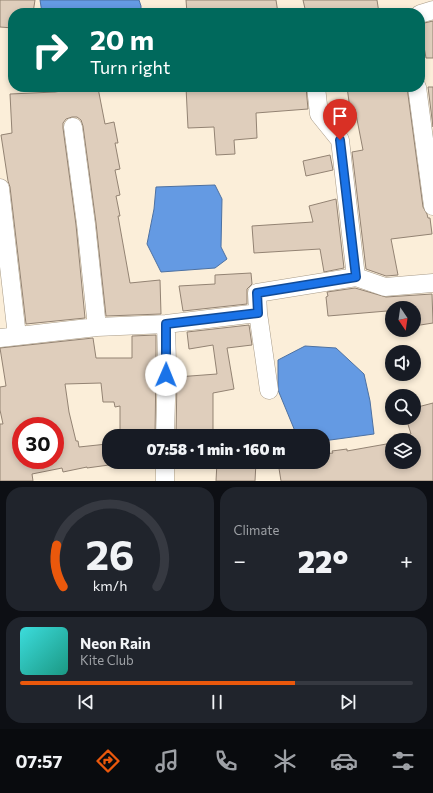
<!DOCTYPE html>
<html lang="en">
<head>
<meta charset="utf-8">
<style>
	body { margin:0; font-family:Commissioner,sans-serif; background:#20242c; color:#f1f3f6; height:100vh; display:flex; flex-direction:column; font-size:15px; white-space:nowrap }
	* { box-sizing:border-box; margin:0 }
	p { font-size:13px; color:#9ea1a6 }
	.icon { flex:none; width:22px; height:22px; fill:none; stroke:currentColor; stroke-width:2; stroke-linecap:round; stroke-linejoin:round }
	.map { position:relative; height:481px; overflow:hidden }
	.details { display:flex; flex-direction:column; gap:6px; padding:6px; background:#0d0f14; flex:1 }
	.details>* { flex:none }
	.top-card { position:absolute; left:8px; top:8px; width:417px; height:84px; border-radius:16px; box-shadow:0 2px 6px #0003; background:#00695c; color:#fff; overflow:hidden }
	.needle { width:26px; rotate:167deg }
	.tools { position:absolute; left:385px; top:301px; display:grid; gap:8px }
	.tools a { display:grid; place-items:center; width:36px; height:36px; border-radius:50%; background:#171b24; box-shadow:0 2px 6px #0003; font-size:20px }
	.speed { position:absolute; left:12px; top:417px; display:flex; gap:8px; font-size:20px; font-weight:700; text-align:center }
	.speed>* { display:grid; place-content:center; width:52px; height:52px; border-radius:50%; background:#171b24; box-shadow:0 2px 6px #0003; line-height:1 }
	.speed .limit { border:6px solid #d22; background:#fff; color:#111 }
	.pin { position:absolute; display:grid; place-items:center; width:34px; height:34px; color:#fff; margin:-41px -17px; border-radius:50% 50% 50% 0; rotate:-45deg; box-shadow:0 0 4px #0007 }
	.pin .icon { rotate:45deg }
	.me { position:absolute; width:44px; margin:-22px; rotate:1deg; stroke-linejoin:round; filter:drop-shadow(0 0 3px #0008) }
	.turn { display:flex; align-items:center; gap:14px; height:84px; padding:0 16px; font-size:18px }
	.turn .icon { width:52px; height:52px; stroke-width:2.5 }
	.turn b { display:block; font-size:28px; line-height:34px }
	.big { font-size:30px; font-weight:800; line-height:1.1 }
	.details .widget { flex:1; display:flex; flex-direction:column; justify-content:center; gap:6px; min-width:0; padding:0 14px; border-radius:16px; background:#20242c }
	.details .dial { align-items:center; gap:0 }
	.dial svg { height:104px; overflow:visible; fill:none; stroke:#363941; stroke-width:7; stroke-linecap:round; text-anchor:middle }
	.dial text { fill:#f1f3f6; stroke:none }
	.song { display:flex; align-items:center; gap:12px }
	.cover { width:48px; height:48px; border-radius:6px; background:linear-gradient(135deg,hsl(180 70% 55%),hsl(170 70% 35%)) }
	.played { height:4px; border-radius:2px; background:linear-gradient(90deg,#ea580c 70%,#363941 70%) }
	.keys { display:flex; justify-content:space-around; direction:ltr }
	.heat { display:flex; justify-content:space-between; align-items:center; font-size:22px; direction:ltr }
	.details .tiles { flex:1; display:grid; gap:6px; grid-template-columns:1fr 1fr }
	.widget:last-child { grid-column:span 2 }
	.trip { position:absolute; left:102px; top:429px; width:228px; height:40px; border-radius:16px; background:#171b24; box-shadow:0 2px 6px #0003; font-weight:800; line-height:40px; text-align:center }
	.dock { display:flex; height:64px; justify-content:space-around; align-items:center; background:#090b0e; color:#9ea1a6 }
	.dock .icon { width:28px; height:28px }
	.dock .on { color:#ea580c }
	.dock b { font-size:18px; color:#f1f3f6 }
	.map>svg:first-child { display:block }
</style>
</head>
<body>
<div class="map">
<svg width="433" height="481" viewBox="0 0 433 481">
	<rect width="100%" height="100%" fill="#fbeed9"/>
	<!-- water -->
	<path fill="#649ae3" stroke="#4d71a2" d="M40 0H139L141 6V13H42Z
		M215 185 222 199 221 247 227 259 215 268 161 272 147 244 154 209 156 187Z
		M305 346 336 348 364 374 370 401 374 434 323 441V436H297L278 390V360Z"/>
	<!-- building -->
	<path fill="#dfcebc" stroke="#938373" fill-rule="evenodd" d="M0 0H35L33 13H13V28L0 27Z
		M186 0H276L278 13H187Z
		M303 0H377L379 13H306Z
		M433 21V58H426L420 24Z
		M186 87H306L308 109 256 113 257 138 234 140 235 154 216 155 214 127 188 128Z
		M347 87H407L423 207 427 214 428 218H430L432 234 391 239 398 275 386 276 366 269 352 152 363 150 355 109H350Z
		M428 87H433V127Z
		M80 88V91L98 88 105 124 114 122 118 143H115L120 169 115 170 120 195 116 196 120 216H118L130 283 160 280 161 314 106 316 96 223 83 126 81 120 77 117H72L66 119 63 123V128L76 225 85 318 26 324 10 187 8 181 1 135 12 133 10 94 55 92Z
		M330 155 333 170 306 176 303 161Z
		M336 199 344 268 324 272 320 249 254 253 252 226 313 222 309 206Z
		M251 273 252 284 247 289V304L183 311 179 286 215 284V275Z
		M355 288 386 297 432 294 433 323 414 326V308H392V329H389L387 311 328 316 326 297 328 296 327 292Z
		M249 325 252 345 227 348 234 389 213 393V436H176L177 377 217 374 213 345 189 349 187 332Z
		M156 335V364L155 436H120V406L115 407 114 402H103L101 383 65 384 69 412 76 441H78L79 447 107 444 109 465 87 468V467L63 472 62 468 32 474 33 481H0V424H3L0 410V387L6 386 0 348 93 338 96 358H132V336ZM21 426H55V460H21Z
		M433 403V481H281L278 462H323V454L333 453 332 451 347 449V451L392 443V462H414V440H394V435L411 434 406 418H414V408Z
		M217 462H256L255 481H216Z"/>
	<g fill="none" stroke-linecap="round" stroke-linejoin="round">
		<defs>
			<path id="minor" d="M420 14 433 10
				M316 87 319 114 340 140 356 277
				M417 87 433 206
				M73 127 86 224 97 327
				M0 188 17 336
				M0 338 97 327 166 324 258 313
				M269 390 258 313 257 293 356 277 385 287 433 283
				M165 436 167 364 166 324
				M165 481V462"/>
		</defs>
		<!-- minor casing -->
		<use href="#minor" stroke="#a89b88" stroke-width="19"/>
		<!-- minor -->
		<use href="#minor" stroke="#fff" stroke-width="18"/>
	</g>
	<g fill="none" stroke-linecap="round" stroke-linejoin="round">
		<defs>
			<path id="route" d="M166 375V324L258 313 257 293 356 277 340 140"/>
		</defs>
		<!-- route casing -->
		<use href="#route" stroke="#114b97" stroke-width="10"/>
		<!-- route -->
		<use href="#route" stroke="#1a73e8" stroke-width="7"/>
	</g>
</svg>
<div class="tools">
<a><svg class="needle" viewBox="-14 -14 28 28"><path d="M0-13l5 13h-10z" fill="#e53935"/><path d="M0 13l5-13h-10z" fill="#9ea1a6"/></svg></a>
<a><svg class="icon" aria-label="sound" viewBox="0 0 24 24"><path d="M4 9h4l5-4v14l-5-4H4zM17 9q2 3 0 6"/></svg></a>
<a><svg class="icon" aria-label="search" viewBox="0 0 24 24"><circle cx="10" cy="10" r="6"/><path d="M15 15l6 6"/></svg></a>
<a><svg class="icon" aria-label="layers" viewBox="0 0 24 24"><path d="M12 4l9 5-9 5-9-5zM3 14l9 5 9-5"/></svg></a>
</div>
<div class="speed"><div class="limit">30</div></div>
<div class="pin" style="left:340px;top:140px;background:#d93025"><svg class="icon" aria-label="arrive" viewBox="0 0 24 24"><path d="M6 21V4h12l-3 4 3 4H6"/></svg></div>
<svg class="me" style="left:166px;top:375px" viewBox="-20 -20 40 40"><circle r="19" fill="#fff"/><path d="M0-13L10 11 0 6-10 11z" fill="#1a73e8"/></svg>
<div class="trip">07:58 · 1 min · 160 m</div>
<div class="top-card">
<div class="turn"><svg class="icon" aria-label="right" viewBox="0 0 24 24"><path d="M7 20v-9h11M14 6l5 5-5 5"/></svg><div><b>20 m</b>Turn right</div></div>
</div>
</div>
<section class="details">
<div class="tiles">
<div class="widget dial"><svg viewBox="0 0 100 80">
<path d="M14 69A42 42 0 1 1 86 69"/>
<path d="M14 69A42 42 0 0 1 9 37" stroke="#ea580c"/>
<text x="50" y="56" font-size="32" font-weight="700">26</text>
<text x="50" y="72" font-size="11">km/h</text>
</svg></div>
<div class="widget"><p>Climate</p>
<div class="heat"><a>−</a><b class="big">22°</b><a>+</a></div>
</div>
<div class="widget">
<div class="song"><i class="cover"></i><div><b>Neon Rain</b><p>Kite Club</p></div></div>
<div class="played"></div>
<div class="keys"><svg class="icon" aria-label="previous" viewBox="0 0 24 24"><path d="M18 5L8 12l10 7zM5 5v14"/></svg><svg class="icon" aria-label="pause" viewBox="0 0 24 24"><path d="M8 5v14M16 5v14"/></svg><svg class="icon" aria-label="next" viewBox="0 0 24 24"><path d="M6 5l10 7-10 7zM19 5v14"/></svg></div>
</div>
</div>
</section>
<nav class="dock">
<b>07:57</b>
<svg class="icon on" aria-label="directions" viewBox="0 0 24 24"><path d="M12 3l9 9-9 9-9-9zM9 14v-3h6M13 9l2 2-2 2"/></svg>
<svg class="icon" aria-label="music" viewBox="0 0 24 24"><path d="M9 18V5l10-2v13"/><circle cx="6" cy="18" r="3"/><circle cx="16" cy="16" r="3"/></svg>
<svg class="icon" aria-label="phone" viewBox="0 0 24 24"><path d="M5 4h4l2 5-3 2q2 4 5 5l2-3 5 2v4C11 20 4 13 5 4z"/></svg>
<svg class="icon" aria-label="climate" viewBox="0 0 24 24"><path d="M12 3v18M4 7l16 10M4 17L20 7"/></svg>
<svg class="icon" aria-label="car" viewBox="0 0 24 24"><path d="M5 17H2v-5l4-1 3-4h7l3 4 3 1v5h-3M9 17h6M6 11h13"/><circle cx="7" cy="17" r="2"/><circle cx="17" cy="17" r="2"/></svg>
<svg class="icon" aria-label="filters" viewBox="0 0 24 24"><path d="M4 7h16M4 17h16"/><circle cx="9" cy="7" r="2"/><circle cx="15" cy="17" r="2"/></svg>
</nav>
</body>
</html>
